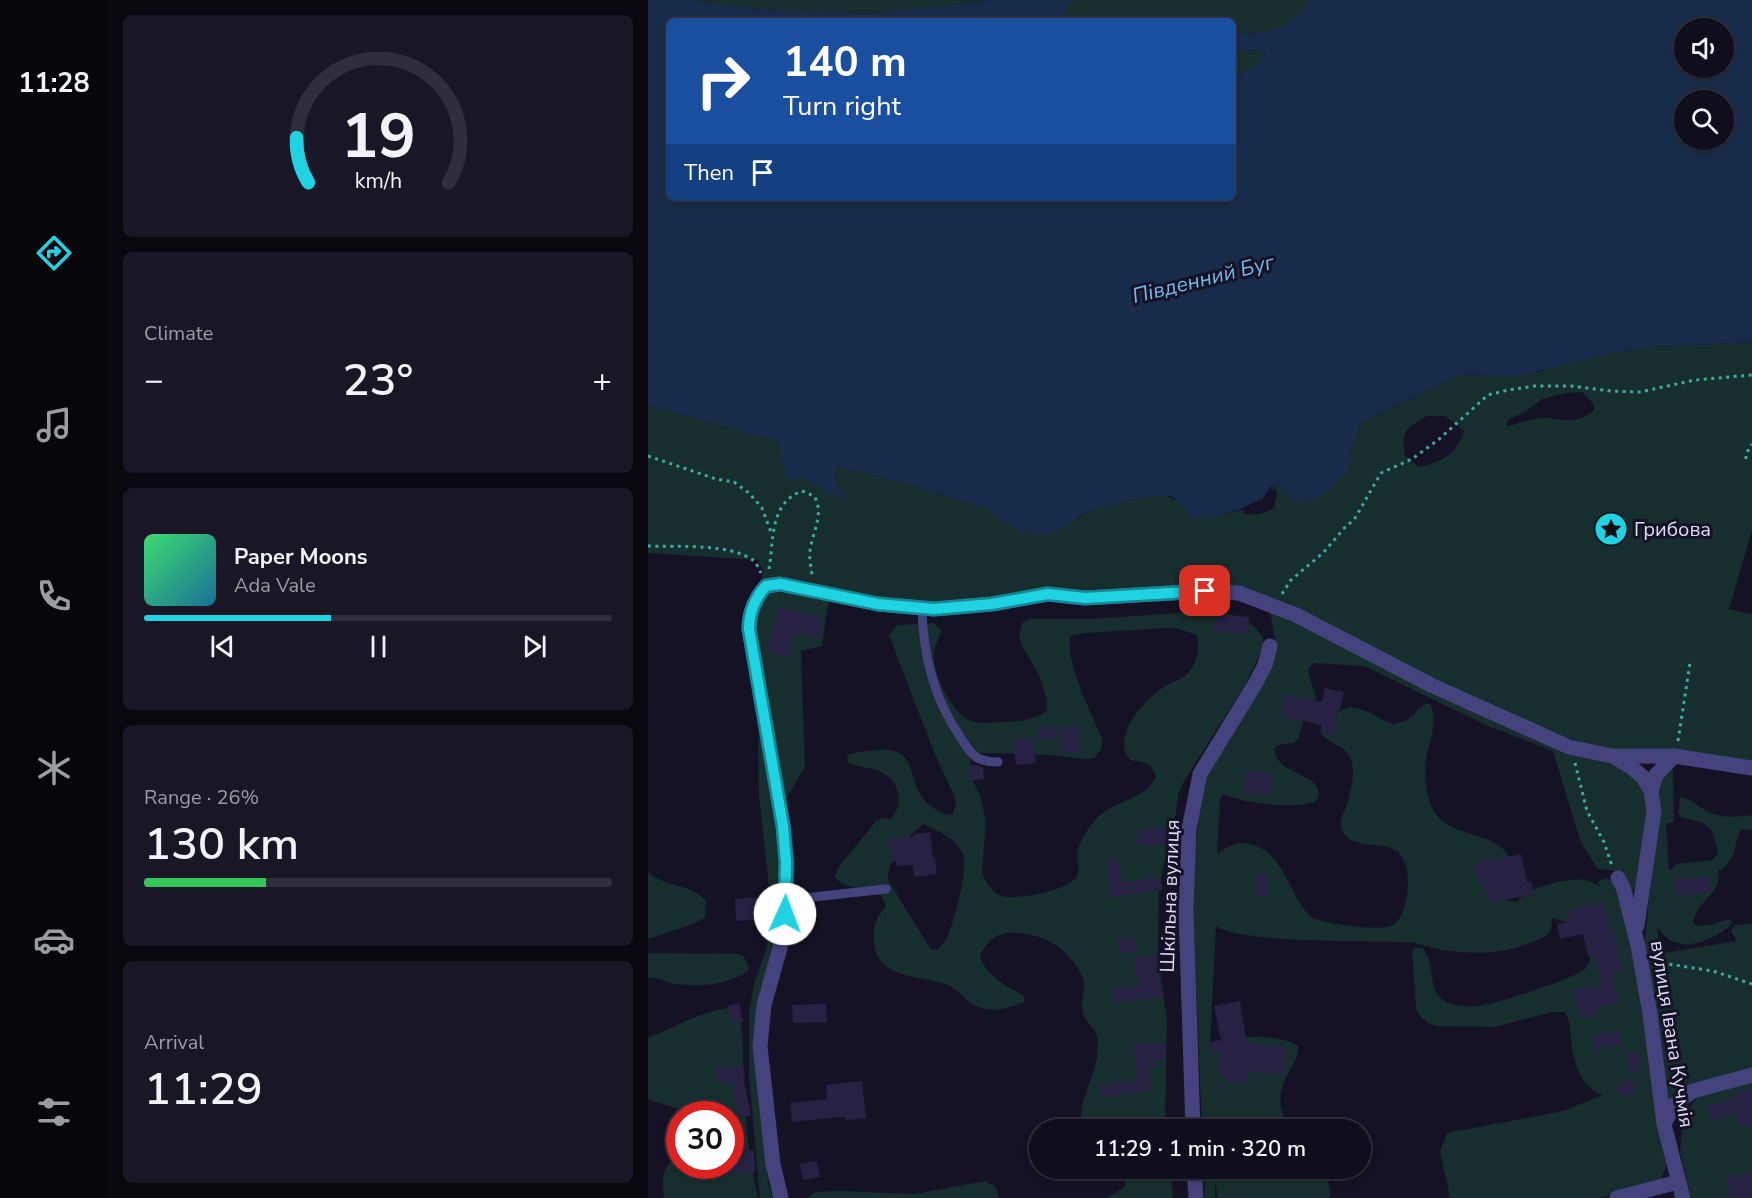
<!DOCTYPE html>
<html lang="en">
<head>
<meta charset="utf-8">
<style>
	body { margin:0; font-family:"Nunito Sans",sans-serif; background:#191725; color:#f1f3f6; height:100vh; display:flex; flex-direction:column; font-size:22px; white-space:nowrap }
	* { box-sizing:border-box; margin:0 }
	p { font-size:20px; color:#9c9ca3 }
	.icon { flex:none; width:33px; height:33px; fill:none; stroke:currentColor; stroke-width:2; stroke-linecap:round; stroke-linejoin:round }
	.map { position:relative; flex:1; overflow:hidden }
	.side { display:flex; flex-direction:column; gap:15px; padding:15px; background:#09080f; width:540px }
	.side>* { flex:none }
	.top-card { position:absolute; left:18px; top:18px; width:570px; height:183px; border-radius:9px; box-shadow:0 3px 9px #0003,0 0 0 2px #302e3b; background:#1a4fa0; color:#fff; overflow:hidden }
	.tools { position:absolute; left:1026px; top:18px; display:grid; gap:12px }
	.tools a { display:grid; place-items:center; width:60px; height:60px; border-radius:50%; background:#100e1c; box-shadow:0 3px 9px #0003,0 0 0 2px #302e3b; font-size:30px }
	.speed { position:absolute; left:18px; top:1101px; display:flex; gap:12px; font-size:30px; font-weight:700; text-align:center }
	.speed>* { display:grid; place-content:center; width:78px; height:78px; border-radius:50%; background:#100e1c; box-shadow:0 3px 9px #0003,0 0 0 2px #302e3b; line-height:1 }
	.speed .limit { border:9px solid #d22; background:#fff; color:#111 }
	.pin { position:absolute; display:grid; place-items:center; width:51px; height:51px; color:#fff; margin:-26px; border-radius:12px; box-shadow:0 3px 9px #0006 }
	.me { position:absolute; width:66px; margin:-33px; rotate:2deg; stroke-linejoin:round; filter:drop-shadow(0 0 4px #0008) }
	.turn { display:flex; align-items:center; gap:21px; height:126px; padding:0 18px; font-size:27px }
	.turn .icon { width:78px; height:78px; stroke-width:2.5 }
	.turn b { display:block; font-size:42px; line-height:51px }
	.then { display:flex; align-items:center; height:57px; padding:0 18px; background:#0003; gap:12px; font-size:22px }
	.big { font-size:45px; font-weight:600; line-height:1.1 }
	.side .card { flex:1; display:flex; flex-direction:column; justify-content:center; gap:9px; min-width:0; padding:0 21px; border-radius:9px; background:#191725 }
	.side .dial { align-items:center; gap:0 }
	.dial svg { height:156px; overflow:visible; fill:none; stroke:#302e3b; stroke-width:7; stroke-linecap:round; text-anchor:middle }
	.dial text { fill:#f1f3f6; stroke:none }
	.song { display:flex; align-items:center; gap:18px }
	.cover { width:72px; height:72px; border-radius:9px; background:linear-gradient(135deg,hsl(140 70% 55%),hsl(200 70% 35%)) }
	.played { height:6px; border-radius:3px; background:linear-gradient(90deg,#1fd3e2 40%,#302e3b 40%) }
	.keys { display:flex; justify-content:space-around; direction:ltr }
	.heat { display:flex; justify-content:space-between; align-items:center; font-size:33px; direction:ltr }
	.charge { height:9px; border-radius:4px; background:linear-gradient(90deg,#34c759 26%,#302e3b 0) }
	.trip { position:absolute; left:381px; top:1119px; width:342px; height:60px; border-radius:30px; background:#100e1c; box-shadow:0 3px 9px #0003,0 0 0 2px #302e3b; font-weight:600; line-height:60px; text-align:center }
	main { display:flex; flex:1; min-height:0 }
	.tabs { display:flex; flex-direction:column; width:108px; justify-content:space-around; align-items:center; background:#06060b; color:#9c9ca3 }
	.tabs .icon { width:42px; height:42px }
	.tabs .selected { color:#1fd3e2 }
	.tabs b { font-size:27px; color:#f1f3f6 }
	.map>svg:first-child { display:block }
</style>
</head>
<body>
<main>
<nav class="tabs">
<b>11:28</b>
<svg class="icon selected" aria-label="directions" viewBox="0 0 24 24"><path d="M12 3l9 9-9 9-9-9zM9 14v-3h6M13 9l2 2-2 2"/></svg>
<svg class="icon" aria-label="music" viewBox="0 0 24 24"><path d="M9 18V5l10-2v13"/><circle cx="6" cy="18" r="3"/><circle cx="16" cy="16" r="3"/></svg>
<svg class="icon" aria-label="phone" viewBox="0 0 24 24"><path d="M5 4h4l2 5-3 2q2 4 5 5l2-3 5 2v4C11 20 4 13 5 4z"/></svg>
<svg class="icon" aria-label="climate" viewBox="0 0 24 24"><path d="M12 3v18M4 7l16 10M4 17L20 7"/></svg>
<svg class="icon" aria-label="car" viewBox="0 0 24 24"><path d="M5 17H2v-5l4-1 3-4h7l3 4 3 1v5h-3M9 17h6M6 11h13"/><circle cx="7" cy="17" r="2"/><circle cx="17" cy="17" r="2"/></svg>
<svg class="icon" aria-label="filters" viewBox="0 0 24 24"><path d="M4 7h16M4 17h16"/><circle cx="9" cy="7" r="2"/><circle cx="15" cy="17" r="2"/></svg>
</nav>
<section class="side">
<div class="card dial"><svg viewBox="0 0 100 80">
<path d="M14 69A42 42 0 1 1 86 69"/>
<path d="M14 69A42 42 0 0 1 8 46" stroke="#1fd3e2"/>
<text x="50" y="56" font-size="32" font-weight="700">19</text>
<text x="50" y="72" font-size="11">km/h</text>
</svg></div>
<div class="card"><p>Climate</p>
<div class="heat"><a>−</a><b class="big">23°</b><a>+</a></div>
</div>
<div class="card">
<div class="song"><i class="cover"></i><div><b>Paper Moons</b><p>Ada Vale</p></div></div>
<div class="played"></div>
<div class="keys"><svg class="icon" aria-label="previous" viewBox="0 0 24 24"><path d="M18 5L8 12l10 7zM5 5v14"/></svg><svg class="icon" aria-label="pause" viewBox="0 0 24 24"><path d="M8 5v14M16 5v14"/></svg><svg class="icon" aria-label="next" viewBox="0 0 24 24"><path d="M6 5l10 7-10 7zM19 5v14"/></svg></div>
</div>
<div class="card"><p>Range · 26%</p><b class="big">130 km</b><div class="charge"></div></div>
<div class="card"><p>Arrival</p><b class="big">11:29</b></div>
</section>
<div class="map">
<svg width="1104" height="1198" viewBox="0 0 1104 1198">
	<rect width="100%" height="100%" fill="#151225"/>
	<!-- green -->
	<path fill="#162e2d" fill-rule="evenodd" d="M43 0H348L222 14 105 9Z
		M427 0H661V1C645 29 616 38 585 32V21H494L470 16 444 21H418C413 12 419 4 427 0Z
		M616 49C619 65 596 72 585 78V52Z
		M1104 342V530L1081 609 1104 614V774L959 750 880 726 589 590 311 605 113 587 115 571 110 560 0 553V405L132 441 134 461 156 477 201 499 187 483 190 466 270 487 338 508 354 522 426 521 446 509 497 497 516 495 529 500 542 516 578 514 595 510 596 513C607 517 617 513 626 508L629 492 627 489H621L630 485 658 501C675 495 694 481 700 463 704 449 705 435 714 422L812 375 824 374 856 377 895 371 906 366 968 352 1004 347ZM934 392 946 404V410C923 430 909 414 886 419 876 421 868 425 858 426L861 419 877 412 894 399 918 393ZM779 416H797L816 431C807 456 796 461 771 467L757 456C753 431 758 428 779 416Z
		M126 589 181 599 174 646 153 651 157 767 135 804 106 639 112 602Z
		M622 612 963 762 994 782 1001 808 990 895 985 889 986 895 981 893C973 872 973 870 950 869L933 843 905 751 840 726 716 666 667 663 662 666 660 671 668 698 655 721 651 737 645 743 631 745 626 748C627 753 628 758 632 762 642 774 679 779 669 800 653 811 593 803 575 794L572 799 569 854C581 845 595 839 611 847 638 860 642 897 662 916 672 924 731 931 743 926 749 924 754 915 756 908 760 895 762 876 757 863 747 836 714 852 698 836 686 825 698 811 701 798 703 790 705 779 705 771 704 742 679 747 672 731 674 723 677 721 684 716 709 697 721 716 745 724L760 720 776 704H782C791 721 781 741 778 759 776 774 778 800 787 813 804 837 841 831 859 853L861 862 851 899 869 902C878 888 919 877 936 880 942 881 949 884 954 888L949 882 959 878C974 886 977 911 981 926L1019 1158 1018 1167 1013 1179 1005 1185 949 1198H802L792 1151 799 1133 915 1111 955 1095C936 1090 927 1066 924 1049 922 1037 924 1020 916 1012H904L846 1027 788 1026C777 1022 772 1018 768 1008L764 951 767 948H774C789 963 778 991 797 1001 806 1006 820 1007 829 1006 843 1006 931 977 938 968 943 962 943 954 940 946 933 925 923 923 903 918 907 933 898 937 884 942 850 955 825 955 790 949 779 947 770 942 758 942 725 941 589 943 568 926L562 1048C571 1046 580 1041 589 1039 605 1035 636 1036 650 1046 651 1054 647 1061 643 1068 630 1091 626 1111 646 1129L554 1130 544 892 550 823 560 773 619 673 629 649Z
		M515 614C540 613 575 608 597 620 605 624 610 631 615 637V648L597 685 536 781 531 793 528 813 511 887 510 954 519 1022 517 1129H435C427 1107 445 1081 449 1058 450 1050 451 1039 447 1031 443 1025 438 1022 436 1016 432 1005 436 995 436 984 436 978 432 972 429 967 415 946 398 936 372 933 352 930 341 938 332 955 336 975 359 986 376 996V1002C357 1010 337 1015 319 1000 311 994 308 987 297 984 270 975 227 979 226 940 225 926 228 917 238 907 233 879 200 896 187 877L190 868 228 821 234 818 243 819C258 802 250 776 228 770 218 767 210 767 200 763L199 755C210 751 220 751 231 750 265 748 260 770 271 792 274 800 281 804 287 809 293 812 297 815 304 815L308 805 306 795 285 750 241 635 249 625 285 623 294 630C291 637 287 645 286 652 283 672 305 717 326 722 335 724 348 722 358 722 373 721 386 720 398 711L399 700 391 675 373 644 371 634 374 623 382 619H444ZM518 628 532 629 548 635C553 647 549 663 540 673 534 679 526 681 519 685 498 698 462 735 482 760 497 763 503 761 508 777 496 801 466 800 449 818 441 827 433 838 430 850 427 860 435 872 426 880 415 891 369 900 354 896 344 893 337 882 334 872L338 821 332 795 325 781 322 757 330 753 403 755 437 759 446 758 454 748V739C445 716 415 658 423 636L437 633ZM276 824C291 832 308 838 315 855 321 868 305 927 298 940 295 945 292 947 288 950L282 948 240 880C240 858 258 836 276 824Z
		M112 713 136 885 107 1048 120 1182 125 1198H112L101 1076V1010L107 980 117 954 121 933V888L111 796 110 750Z
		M1025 765 1026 822 1018 824 1021 871 1029 864 1064 860 1070 854C1066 827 1060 821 1034 818L1030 813 1032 797C1043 798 1048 805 1057 810 1073 819 1087 817 1104 815V830L1095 829 1092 831C1086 846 1087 864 1070 871 1075 895 1050 897 1045 923L1049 926 1061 925 1081 919 1085 922 1083 925C1064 942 1026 957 1010 927 1009 936 1011 943 1016 951L1022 952 1089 941 1083 931 1087 925 1104 924V1068L1020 1104 996 948 1010 809 1007 788Z
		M0 872C15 887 42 883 58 901L57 917 45 924 0 939Z
		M0 953 89 954 96 957 101 967 100 971C81 985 51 987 27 984 17 982 11 977 0 978Z
		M81 1008 91 1015C97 1036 94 1056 95 1076 98 1118 100 1158 110 1198H16C14 1182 13 1163 31 1158L32 1166H82V1114H42L32 1109 0 1100V1038C25 1028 56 1010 81 1008Z
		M1104 1080V1198H1043L1032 1152 1035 1118 1050 1096Z
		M473 1169H522L525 1198H459L478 1186Z
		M556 1169H675L682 1187V1198H570L567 1180V1198H557Z
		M337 1181 347 1186 351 1198H159L168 1192 192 1191 267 1194Z"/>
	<!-- water -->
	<path fill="#172c4a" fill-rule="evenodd" d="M0 0H43L105 9 222 14 348 0H427C419 4 413 12 418 21H21V198H585V78L606 67 617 55 615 49 585 52V32C618 38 644 28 662 0H1104V342L1004 347 968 352 874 375 856 377 824 374 812 375 714 422C704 436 705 452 699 467 692 483 666 507 647 500 639 498 636 489 630 485L622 487 615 498 591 510 566 517 550 518 542 516 529 500 523 496 497 497 446 509 403 533 386 534 371 530 354 522 338 508 270 487 190 466 187 483 202 500 185 495 156 477 140 480 134 461 131 441 0 405ZM1036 28H1076V68H1036ZM1036 100H1076V140H1036Z"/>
	<!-- building -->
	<path fill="#272144" d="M131 607 175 618 170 638 147 632 140 657 119 651Z
		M568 614 601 617 600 634 566 632Z
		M677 688 696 692 691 712 689 711 686 735 673 733 674 725 636 717 637 712 633 711 637 694 674 702Z
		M407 726 408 738 391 740 390 728Z
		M430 726 433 751 414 753 412 728Z
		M385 737 388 763 368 765 365 739Z
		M329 765 335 767 336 779 322 781 320 766Z
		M596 771 625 773 623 795 594 792Z
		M516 827 518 843 490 846 488 831Z
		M282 832 285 858H287L289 874 266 877 265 865 248 866V861L243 862 240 839 267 836V834Z
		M873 854 879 882 883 881 886 894 842 903 839 892 824 869 842 856 844 860Z
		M471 859 473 882 513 878 514 890 462 897 458 860Z
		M619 874 621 894 609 896 606 875Z
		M1062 877 1063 893 1027 895 1026 879Z
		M118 897 120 919 88 921 87 899Z
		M956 902 962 935 966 934 974 971 965 973 971 1003 947 1008 948 1015 932 1019 926 990 953 985 946 955 940 956 935 934 912 939 909 924 922 921 919 910Z
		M487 937 489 951 472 953 470 939Z
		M510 955 514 998 466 1002 464 989 490 986 486 958Z
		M592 1001 599 1043 637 1047V1074L599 1072 600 1083 577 1082 578 1075H570L571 1053 563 1054 561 1042 573 1040 566 1006Z
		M91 1003 95 1022 83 1024 79 1006Z
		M178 1004 179 1022 145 1023 144 1005Z
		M971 1030 974 1044 947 1050 944 1036Z
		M516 1042 518 1059 508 1060 509 1067 501 1068 503 1091 452 1097 451 1085 490 1080 485 1045Z
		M989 1050 993 1070 981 1072 977 1053Z
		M95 1064 97 1077 95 1078 103 1115 91 1117 83 1080 68 1083 66 1070Z
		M984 1080 987 1093 970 1097 968 1083Z
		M214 1081 218 1118 198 1120V1117H191L144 1122 142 1103 179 1099 178 1085Z
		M1104 1089V1125L1092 1127 1089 1115 1063 1121 1060 1105 1088 1098 1086 1093Z
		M106 1150 107 1173 82 1174V1151Z
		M169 1161 172 1177 155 1180 152 1164Z
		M1104 1172V1198H1082L1077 1177Z"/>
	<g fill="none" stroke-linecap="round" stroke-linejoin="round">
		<!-- path -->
		<path stroke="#3faaa2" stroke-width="3" stroke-dasharray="3 4.5" stroke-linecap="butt" d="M0 456 68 479 86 482 101 493 114 508 124 535
			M1098 459V454L1104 444
			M0 546C28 547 84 543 106 561 109 564 111 569 113 573
			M121 569C126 541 121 503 154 491L166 496C177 513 164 533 162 551 161 559 163 567 164 575
			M634 594 643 580 675 553 698 526 706 520 733 473 764 459 790 440 840 395 860 390 887 386H923L963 391 992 392 1047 380 1104 375
			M1030 741 1042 663
			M927 763 939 811 956 842 964 866
			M1007 960 1020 964 1065 971 1104 984"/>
		<!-- lane -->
		<path stroke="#44437e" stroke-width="9" d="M274 609C275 653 286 698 311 735 315 742 321 752 328 757 335 761 343 762 350 762
			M138 900 238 889"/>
		<!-- street -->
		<path stroke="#44437e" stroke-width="15" d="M968 758 983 767 995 777 1003 791 1006 811 989 926
			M1003 791 1008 775 1026 756
			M970 878 975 887 990 946 1002 1014 1016 1124 1035 1198
			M1016 1124 1027 1104 1045 1091 1104 1075
			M545 1130 538 910 541 829 552 774 607 684 617 665 622 646
			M546 1168 548 1198
			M133 1198 125 1164 112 1046 116 1005 132 948 136 926 139 862 135 826 101 629C101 613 108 598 118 586L132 584 230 604 286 609 344 604 400 594 437 598 557 591 591 593 648 615 785 686 921 747 964 756H1026L1104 768
			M969 1198 1030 1182"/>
	</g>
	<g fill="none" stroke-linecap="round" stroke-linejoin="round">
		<defs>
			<path id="route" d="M137 914 138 862 135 826 101 629C101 613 107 598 118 586L132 584 230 604 286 609 344 604 400 594 437 598 557 591"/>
		</defs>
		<!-- route casing -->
		<use href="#route" stroke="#148993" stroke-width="15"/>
		<!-- route -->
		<use href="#route" stroke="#1fd3e2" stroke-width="10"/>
	</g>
	<!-- icons -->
	<defs>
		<symbol id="sight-disc" viewBox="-11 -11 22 22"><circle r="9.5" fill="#1fd3e2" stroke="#151225"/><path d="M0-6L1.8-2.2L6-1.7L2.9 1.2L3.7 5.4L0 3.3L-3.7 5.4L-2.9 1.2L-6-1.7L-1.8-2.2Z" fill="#111"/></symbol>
	</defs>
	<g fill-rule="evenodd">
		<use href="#sight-disc" x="944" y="510" width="38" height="38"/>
	</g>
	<g text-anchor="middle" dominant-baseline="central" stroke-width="6" stroke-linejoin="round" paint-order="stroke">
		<!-- poi labels -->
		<g font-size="20" fill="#dedbfa" stroke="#151225" text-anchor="start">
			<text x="986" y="529">Грибова</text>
		</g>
		<!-- street labels -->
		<g font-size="20" fill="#dedbfa" stroke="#151225">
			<text transform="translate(522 896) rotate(-88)">Шкільна вулиця</text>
			<text transform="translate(1024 1034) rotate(81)">вулиця Івана Кучмія</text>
		</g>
		<!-- water labels -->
		<g font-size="21" font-style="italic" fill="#76b9ee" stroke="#151225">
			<text transform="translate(555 279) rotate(-14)">Південний Буг</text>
		</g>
	</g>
</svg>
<div class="tools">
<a><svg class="icon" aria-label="sound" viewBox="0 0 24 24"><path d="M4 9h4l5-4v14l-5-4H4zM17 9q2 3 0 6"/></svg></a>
<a><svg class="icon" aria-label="search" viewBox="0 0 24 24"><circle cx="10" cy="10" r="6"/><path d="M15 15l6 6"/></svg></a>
</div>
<div class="speed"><div class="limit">30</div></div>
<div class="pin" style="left:557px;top:591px;background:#d93025"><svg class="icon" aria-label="arrive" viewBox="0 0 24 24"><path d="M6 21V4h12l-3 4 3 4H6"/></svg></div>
<svg class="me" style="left:137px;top:914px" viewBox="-20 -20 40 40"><circle r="19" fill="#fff"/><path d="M0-13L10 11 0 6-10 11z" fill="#1fd3e2"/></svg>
<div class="trip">11:29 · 1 min · 320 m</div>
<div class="top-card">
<div class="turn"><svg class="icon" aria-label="right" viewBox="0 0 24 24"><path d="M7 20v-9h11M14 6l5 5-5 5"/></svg><div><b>140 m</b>Turn right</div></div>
<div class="then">Then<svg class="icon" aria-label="arrive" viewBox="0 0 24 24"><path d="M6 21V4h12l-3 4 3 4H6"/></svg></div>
</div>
</div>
</main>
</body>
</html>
